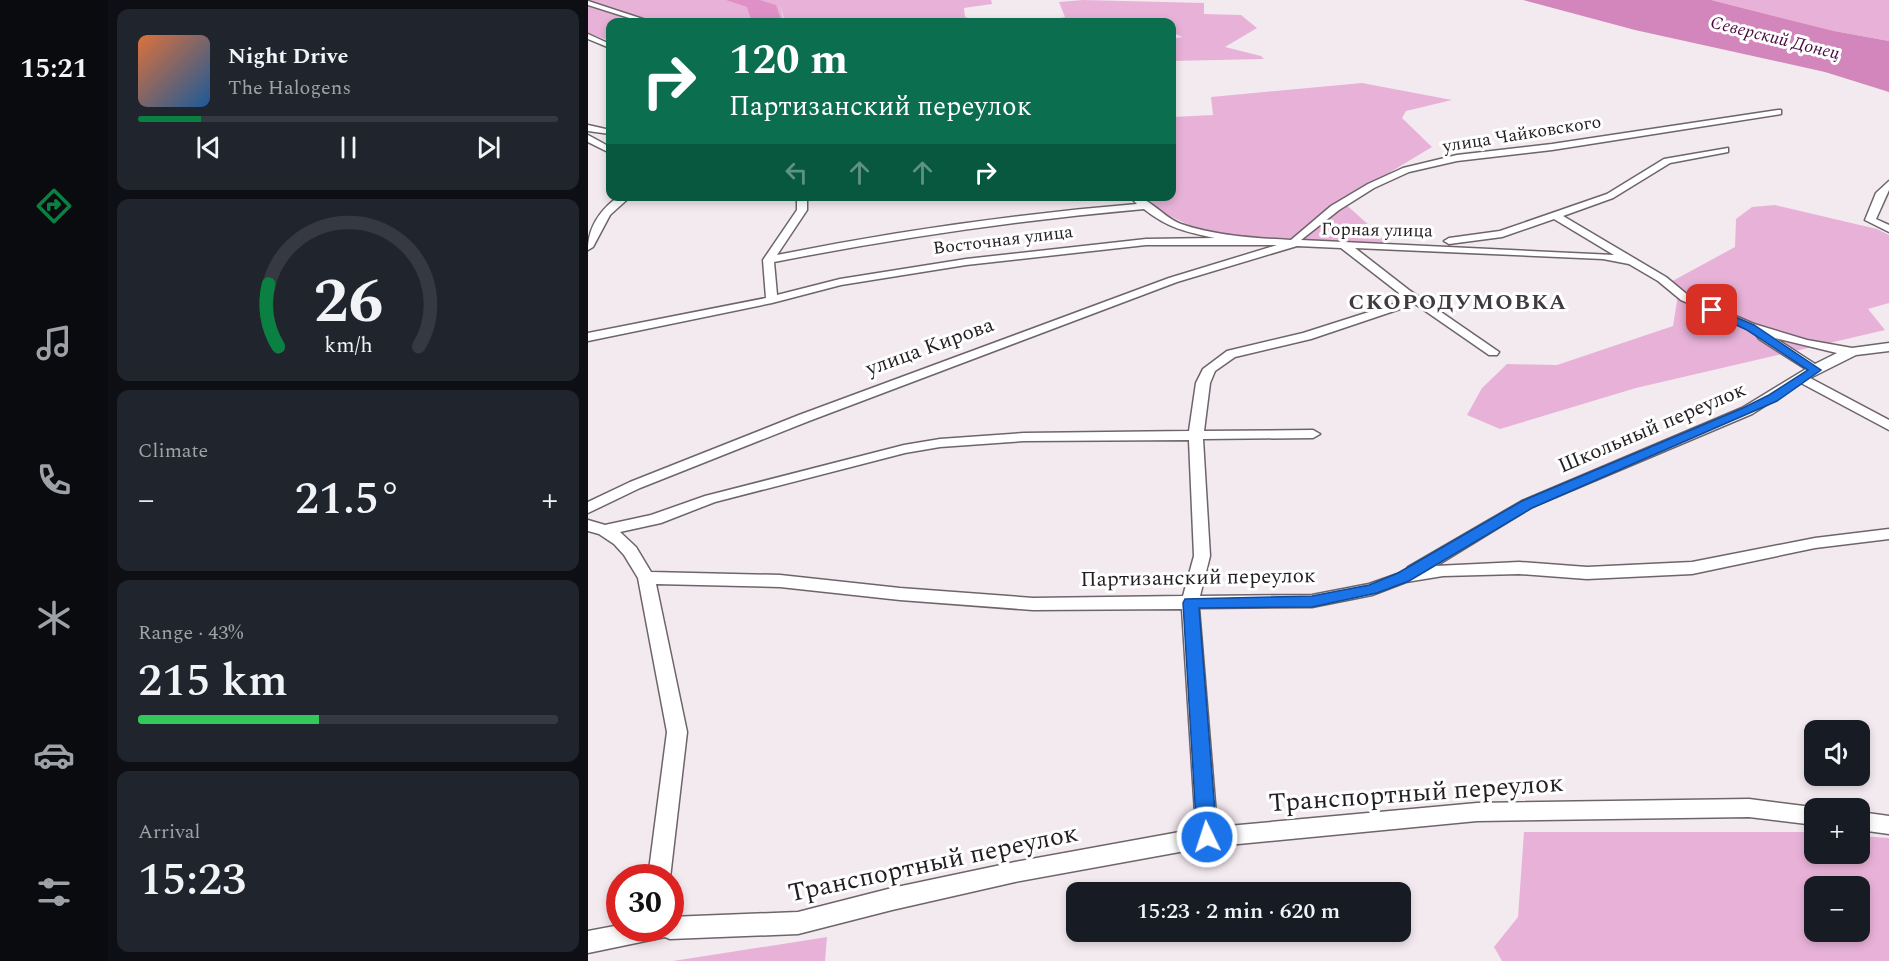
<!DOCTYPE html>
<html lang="en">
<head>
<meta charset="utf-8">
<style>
	body { margin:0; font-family:Spectral,serif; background:#20242c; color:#f1f3f6; height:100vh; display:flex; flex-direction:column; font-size:22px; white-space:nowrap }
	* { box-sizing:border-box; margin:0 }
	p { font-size:20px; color:#9ea1a6 }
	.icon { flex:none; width:33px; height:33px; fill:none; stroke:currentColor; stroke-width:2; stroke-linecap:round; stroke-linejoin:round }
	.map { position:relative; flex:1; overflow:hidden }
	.side { display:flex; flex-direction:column; gap:9px; padding:9px; background:#0d0f14; width:480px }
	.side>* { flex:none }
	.top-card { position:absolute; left:18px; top:18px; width:570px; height:183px; border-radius:12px; box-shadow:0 3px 9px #0003; background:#0b6e4f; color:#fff; overflow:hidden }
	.tools { position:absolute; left:1216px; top:720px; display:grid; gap:12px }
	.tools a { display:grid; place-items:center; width:66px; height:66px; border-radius:12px; background:#171b24; box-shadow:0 3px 9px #0003; font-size:30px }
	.speed { position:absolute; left:18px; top:864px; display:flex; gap:12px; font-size:30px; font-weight:700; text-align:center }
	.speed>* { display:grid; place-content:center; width:78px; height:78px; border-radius:50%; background:#171b24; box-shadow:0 3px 9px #0003; line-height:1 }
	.speed .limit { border:9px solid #d22; background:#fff; color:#111 }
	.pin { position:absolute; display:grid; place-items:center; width:51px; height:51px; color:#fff; margin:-26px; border-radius:12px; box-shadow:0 3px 9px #0006 }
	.me { position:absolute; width:66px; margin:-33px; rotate:356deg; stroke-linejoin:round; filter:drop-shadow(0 0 4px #0008) }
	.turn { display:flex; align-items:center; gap:21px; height:126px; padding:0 24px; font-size:27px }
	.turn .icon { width:78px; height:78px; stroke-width:2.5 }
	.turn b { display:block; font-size:42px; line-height:51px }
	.lanes { display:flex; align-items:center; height:57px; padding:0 24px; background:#0003; justify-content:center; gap:30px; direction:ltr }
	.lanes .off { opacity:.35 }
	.big { font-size:45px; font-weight:600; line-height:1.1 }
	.side .card { flex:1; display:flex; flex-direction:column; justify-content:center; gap:9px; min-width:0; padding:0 21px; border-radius:12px; background:#20242c }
	.side .dial { align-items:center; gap:0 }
	.dial svg { height:156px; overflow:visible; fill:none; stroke:#363941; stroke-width:7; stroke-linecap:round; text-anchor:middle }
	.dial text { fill:#f1f3f6; stroke:none }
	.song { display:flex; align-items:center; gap:18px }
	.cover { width:72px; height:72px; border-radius:9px; background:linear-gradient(135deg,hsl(20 70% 55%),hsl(210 70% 35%)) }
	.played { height:6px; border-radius:3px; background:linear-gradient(90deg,#0b8043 15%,#363941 15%) }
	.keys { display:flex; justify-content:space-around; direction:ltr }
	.heat { display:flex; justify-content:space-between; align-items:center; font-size:33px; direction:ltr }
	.charge { height:9px; border-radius:4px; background:linear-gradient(90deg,#34c759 43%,#363941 0) }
	.trip { position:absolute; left:478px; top:882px; width:345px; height:60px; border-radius:12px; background:#171b24; box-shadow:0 3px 9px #0003; font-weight:600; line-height:60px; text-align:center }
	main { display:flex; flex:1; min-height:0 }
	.menu { display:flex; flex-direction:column; width:108px; justify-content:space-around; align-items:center; background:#090b0e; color:#9ea1a6 }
	.menu .icon { width:42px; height:42px }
	.menu .on { color:#0b8043 }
	.menu b { font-size:27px; color:#f1f3f6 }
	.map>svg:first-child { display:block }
</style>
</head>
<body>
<main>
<nav class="menu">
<b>15:21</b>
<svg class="icon on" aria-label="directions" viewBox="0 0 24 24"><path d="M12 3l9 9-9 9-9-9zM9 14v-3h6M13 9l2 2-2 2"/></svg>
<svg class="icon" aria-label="music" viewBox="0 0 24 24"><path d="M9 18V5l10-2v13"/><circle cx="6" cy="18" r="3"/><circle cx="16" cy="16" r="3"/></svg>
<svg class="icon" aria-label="phone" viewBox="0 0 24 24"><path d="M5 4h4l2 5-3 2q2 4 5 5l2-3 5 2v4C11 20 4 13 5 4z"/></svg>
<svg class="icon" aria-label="climate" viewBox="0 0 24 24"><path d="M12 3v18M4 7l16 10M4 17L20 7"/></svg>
<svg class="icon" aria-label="car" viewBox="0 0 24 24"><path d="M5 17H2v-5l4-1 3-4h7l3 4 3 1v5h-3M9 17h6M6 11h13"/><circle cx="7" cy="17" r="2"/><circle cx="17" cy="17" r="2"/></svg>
<svg class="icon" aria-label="filters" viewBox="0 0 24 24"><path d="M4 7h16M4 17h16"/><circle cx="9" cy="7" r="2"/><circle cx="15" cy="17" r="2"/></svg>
</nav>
<section class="side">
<div class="card">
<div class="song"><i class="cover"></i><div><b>Night Drive</b><p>The Halogens</p></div></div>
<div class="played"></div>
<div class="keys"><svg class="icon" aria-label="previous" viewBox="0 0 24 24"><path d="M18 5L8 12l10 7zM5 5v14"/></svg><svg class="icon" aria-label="pause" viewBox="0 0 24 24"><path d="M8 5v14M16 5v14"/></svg><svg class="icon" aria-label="next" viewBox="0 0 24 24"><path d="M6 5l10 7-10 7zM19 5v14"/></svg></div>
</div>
<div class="card dial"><svg viewBox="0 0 100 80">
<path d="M14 69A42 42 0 1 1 86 69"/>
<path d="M14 69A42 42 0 0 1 9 37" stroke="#0b8043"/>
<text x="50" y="56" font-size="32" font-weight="700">26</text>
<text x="50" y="72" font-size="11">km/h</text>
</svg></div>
<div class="card"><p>Climate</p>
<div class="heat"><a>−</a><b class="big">21.5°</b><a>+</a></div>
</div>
<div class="card"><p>Range · 43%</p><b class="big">215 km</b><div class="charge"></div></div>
<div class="card"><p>Arrival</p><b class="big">15:23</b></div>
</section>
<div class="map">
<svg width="1301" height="961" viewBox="0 0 1301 961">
	<rect width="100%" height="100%" fill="#f3eaf0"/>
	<!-- green -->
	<path fill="#e8b2d8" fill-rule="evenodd" d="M0 0H403L404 4 376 8 377 17 392 22H197L192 5 196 22H22V41L0 33Z
		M495 0 616 3V14L653 15 669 28 637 47 673 56 676 59 584 61V39L594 37 584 32V22H456L477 17 471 2Z
		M1123 0H1301V41L1246 31Z
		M774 83 864 100 818 111 814 118 844 147 754 201 801 243C737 241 666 247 604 226 585 219 569 208 552 197L584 196V117L625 115 623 97Z
		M1187 205 1289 229 1301 235V303L1280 309 1297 330 1048 388 912 429 879 415 894 388 919 364 969 365 1085 326 1090 295 1079 284 1147 247 1148 219 1164 207Z
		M936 832H1227V854H1272V836L1301 838V961H914L906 947 930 917ZM1227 886H1272V932H1227Z
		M239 937 237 961H85Z"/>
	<!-- forest -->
	<path fill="#de90c7" d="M138 0H172L188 5 194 22H164L159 7Z"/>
	<!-- water -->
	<path fill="#d286bc" d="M935 0H1123L1246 31 1301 41V92L1237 72 1047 30Z"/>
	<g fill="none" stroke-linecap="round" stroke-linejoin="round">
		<defs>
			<path id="minor" d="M0 1 61 21 62 22H54L0 5Z
				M0 34 22 44V48L0 39Z
				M1190 110H1193V114L964 150 869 161 821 172 786 188 751 210 713 240 1026 255 966 219 914 237 861 244 856 241 861 238 912 231 1019 194 1076 159 1140 148V152L1082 163 1025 198 975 216 1078 277 1101 296 1166 324 1219 340 1264 348 1301 343V351L1268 355 1222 378 1301 420V430L1213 383 1164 414 944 507 848 566 931 562 999 567 1104 562 1227 538 1301 529V539L1227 548 1104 574 999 579 931 574 855 576 818 582 784 595 724 607 611 608 629 827 889 803 1161 799 1232 808H1227V825L1161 817 889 821 619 847 427 882 304 910 210 934 82 939 77 937 0 953V931L32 925V928H82V917L210 912 304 888 427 862 608 829 594 609 445 610 312 600 192 587 68 584 99 732 82 878H60L79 732 50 578 36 555 26 544 11 534 0 531V520L17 525 63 515 117 496 316 445 352 439 436 433 601 431 608 383 615 369 639 351 715 333 806 304 811 293 753 248 709 246 589 282 221 421 52 488 0 513V502L42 482 211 415 581 278 689 245H558L378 265 253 285 184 303 0 341V333L178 298 175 260 209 210V196H219V210L189 255C308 231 429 214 549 204L541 196C562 196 574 217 593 224 628 236 666 238 703 240L743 206 780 184 815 168 869 155 964 144ZM556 209C580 228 598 232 627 238L558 239 378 259 252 279 189 295 186 262C308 238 432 220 556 209ZM767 248 1015 259 1041 264 1070 281 1093 300 1171 333 1169 336 1171 339 1218 369 1154 408 934 501 820 567 818 571 781 584 724 595 612 596 622 556 615 439 725 438 732 434 725 430 616 431 622 383 627 371 647 357 723 339 815 308 820 299 901 355H909L911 352 821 290ZM1187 338 1249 353 1227 364ZM601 440 606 556 595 596 445 598 312 588 192 575 63 572 48 547 32 532 73 523 127 502 317 453 352 447 436 441Z
				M0 125 22 130V134L0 131Z
				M0 135 22 147V153L0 142Z
				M1301 181V190L1288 219 1301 225V232L1277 220 1288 193Z
				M31 196H43L22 215 5 247 0 250C0 227 12 210 31 196Z
				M1272 812 1301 816V834L1272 830Z"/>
		</defs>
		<!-- minor casing -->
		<use href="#minor" stroke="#6d656b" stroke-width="3"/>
		<!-- minor -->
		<use href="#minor" fill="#fff" fill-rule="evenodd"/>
	</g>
	<!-- route -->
	<path fill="#1a73e8" stroke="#114b97" stroke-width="1.5" d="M1124 307 1166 325 1233 370 1189 401 944 508 821 581 789 593 724 607 611 608 629 837 626 843 619 846 612 843 609 837 595 603 597 599 724 596 781 585 810 573 934 501 1155 408 1181 395 1220 370 1159 330 1120 312 1119 310Z"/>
	<g text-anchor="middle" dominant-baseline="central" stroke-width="6" stroke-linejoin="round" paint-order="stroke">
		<!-- far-water labels -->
		<g font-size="18" font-style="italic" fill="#4e0840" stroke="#fff">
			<text transform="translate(1187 38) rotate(14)">Северский Донец</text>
		</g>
		<!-- far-street labels -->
		<g font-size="18" fill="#221e21" stroke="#fff">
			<text transform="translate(934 134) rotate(-9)">улица Чайковского</text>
			<text transform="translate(789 230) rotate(1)">Горная улица</text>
			<text transform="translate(415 240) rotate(-7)">Восточная улица</text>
		</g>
		<!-- street labels -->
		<g font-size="21" fill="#221e21" stroke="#fff">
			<text transform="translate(342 347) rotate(-20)">улица Кирова</text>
			<text transform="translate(1064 428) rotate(-23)">Школьный переулок</text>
			<text transform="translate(610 578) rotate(-1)">Партизанский переулок</text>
		</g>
		<!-- far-district labels -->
		<g font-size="22" font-weight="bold" letter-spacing="1.5" fill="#423a3f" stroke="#fff">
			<text x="870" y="302">СКОРОДУМОВКА</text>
		</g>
		<!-- near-street labels -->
		<g font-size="26" fill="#221e21" stroke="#fff">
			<text transform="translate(828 793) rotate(-4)">Транспортный переулок</text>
			<text transform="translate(345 863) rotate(-12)">Транспортный переулок</text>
		</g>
	</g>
</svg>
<div class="tools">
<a><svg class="icon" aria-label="sound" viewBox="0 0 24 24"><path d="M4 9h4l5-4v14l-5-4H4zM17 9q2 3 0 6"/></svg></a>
<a>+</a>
<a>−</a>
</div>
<div class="speed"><div class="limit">30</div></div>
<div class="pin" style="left:1124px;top:310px;background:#d93025"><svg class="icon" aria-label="arrive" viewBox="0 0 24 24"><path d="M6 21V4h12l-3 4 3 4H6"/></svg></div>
<svg class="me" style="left:619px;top:837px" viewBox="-20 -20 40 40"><circle r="17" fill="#1a73e8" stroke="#fff" stroke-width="3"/><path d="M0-11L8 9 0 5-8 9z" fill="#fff"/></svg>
<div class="trip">15:23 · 2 min · 620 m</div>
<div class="top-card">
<div class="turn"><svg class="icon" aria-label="right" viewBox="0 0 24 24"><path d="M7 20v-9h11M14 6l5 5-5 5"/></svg><div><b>120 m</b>Партизанский переулок</div></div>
<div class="lanes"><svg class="icon off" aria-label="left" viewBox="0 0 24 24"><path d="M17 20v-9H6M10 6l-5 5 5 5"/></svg><svg class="icon off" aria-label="ahead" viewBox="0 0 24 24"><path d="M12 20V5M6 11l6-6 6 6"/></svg><svg class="icon off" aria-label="ahead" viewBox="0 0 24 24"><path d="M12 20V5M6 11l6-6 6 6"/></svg><svg class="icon" aria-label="right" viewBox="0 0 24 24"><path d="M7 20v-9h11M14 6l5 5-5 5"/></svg></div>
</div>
</div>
</main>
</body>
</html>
